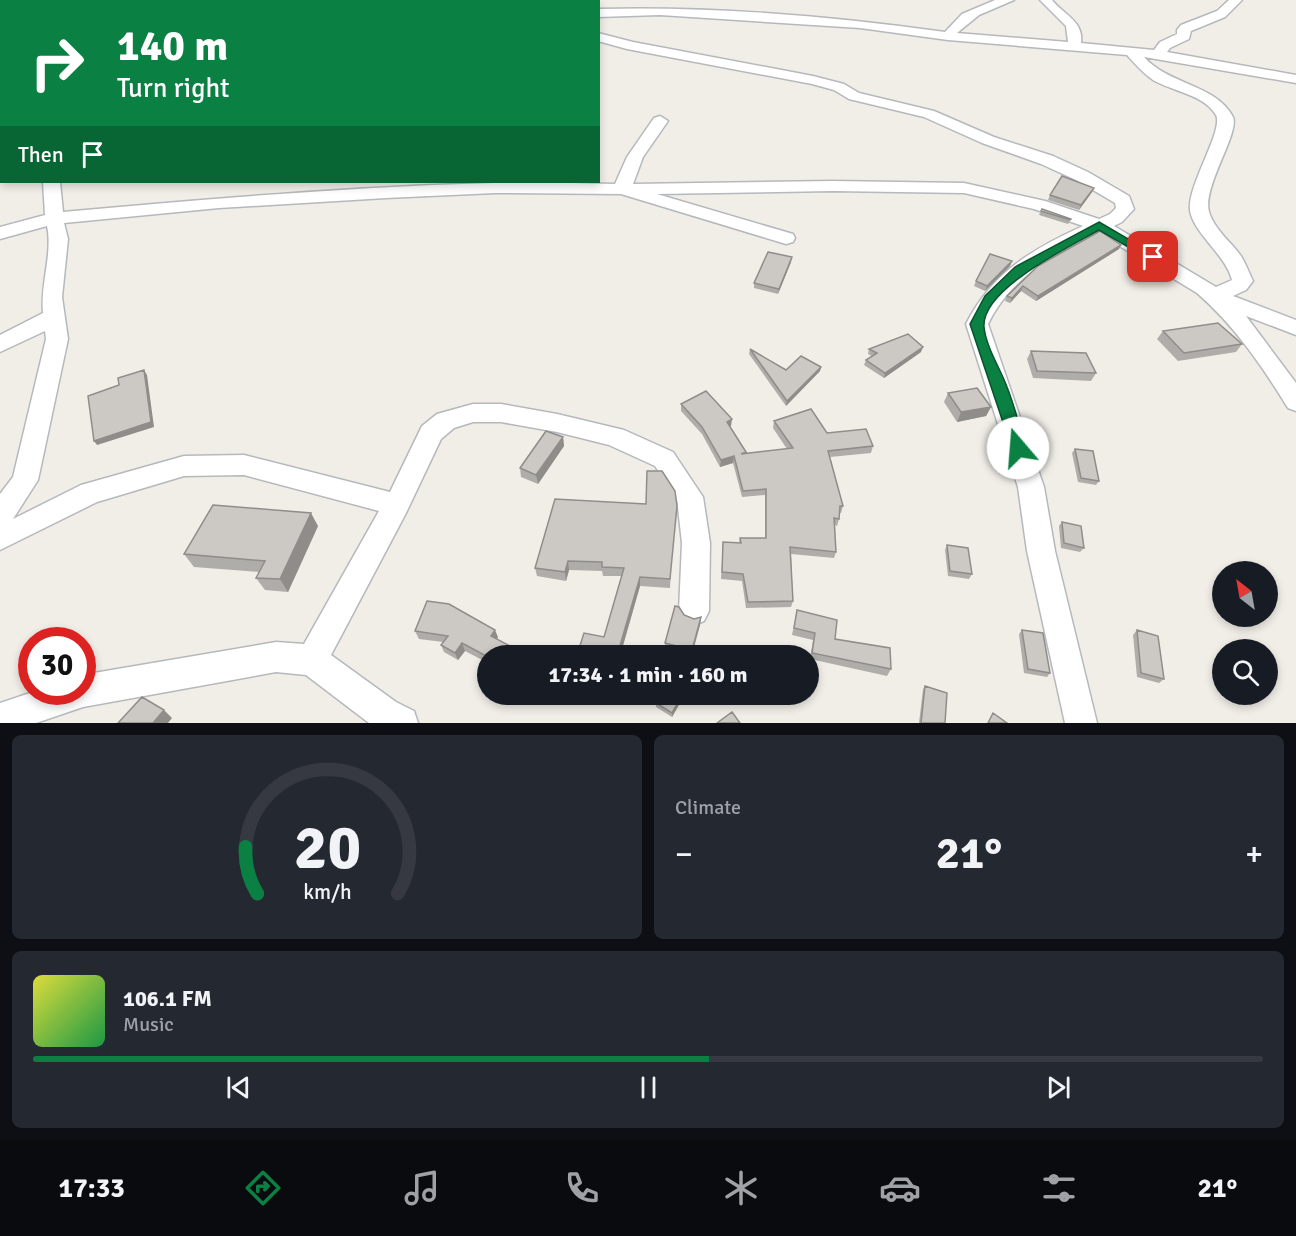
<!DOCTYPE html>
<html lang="en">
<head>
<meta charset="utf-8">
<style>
	body { margin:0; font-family:Signika,sans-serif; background:#242831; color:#f1f3f6; height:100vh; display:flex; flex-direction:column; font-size:22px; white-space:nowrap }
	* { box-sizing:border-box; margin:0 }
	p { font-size:20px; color:#9ea1a6 }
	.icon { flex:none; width:33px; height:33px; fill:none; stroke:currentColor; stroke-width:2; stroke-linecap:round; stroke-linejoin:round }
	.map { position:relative; height:723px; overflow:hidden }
	.panel { display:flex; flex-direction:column; gap:12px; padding:12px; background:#0d0f14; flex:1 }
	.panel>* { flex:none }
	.hud { position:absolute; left:0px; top:0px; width:600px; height:183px; box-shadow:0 3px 9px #0003; background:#0b8043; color:#fff; overflow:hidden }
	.needle { width:39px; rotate:329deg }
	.tools { position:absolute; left:1212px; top:561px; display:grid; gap:12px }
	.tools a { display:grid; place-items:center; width:66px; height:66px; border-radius:50%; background:#171b24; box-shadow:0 3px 9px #0003; font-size:30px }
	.speed { position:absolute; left:18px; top:627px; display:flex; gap:12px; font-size:30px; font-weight:700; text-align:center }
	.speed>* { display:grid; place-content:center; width:78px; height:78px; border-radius:50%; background:#171b24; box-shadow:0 3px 9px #0003; line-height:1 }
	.speed .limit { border:9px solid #d22; background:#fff; color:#111 }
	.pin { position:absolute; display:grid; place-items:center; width:51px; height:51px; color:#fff; margin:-26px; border-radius:12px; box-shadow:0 3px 9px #0006 }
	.me { position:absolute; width:66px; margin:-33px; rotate:342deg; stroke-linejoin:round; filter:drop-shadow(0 0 4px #0008) }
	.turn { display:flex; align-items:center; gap:21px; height:126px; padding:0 18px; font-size:27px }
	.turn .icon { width:78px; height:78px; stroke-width:2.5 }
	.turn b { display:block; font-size:42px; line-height:51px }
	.then { display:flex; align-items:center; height:57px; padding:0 18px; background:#0003; gap:12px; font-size:22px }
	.big { font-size:45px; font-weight:700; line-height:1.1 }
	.panel .tile { flex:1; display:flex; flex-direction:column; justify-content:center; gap:9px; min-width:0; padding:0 21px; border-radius:9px; background:#242831 }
	.panel .dial { align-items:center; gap:0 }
	.dial svg { height:156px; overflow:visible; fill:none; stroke:#363941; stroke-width:7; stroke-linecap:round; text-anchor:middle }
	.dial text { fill:#f1f3f6; stroke:none }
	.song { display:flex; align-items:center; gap:18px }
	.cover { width:72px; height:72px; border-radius:9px; background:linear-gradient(135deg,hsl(60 70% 55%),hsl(140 70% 35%)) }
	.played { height:6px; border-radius:3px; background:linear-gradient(90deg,#0b8043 55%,#363941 55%) }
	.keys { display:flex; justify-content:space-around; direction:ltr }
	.heat { display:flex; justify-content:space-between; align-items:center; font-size:33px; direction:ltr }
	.panel .tiles { flex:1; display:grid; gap:12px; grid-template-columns:1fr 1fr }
	.tile:last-child { grid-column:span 2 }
	.trip { position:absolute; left:477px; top:645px; width:342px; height:60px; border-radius:30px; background:#171b24; box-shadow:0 3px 9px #0003; font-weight:700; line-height:60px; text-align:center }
	.dock { display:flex; height:96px; justify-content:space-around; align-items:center; background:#090b0e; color:#9ea1a6 }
	.dock .icon { width:42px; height:42px }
	.dock .selected { color:#0b8043 }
	.dock b { font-size:27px; color:#f1f3f6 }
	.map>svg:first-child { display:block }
</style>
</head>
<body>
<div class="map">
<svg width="1296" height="723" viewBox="0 0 1296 723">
	<rect width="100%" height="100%" fill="#f1eee8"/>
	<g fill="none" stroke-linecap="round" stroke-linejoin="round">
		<defs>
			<path id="street" d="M26 0H75L74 2Z
				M995 0H1014L979 15 957 33 1068 42 1066 26 1040 0H1052C1064 15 1084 21 1081 43L1154 50 1160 42 1177 34V30L1181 25 1217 11 1229 0H1242L1225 17 1191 31 1189 39 1170 48 1167 52 1296 75V83L1144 57C1169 85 1217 85 1233 117 1240 133 1202 187 1209 212 1214 229 1231 242 1241 256 1246 264 1249 273 1253 281L1246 290 1233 296 1296 320V335L1246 316 1296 383V411L1288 408C1262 366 1235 326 1197 293L1098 233C1054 254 1010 278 988 324L1044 487 1055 551 1097 723H1065L1027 551 1018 487 966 324C992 273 1032 249 1083 226L1034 209 964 193 833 191 657 194 793 234 795 238 793 242 786 244 621 194 495 193 386 198 219 208 64 223 68 239 62 297 68 339 38 480 13 519 81 485 184 456 244 455 390 492 422 426 437 414 473 404H501L557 414 624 430 673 452 703 497 710 543 709 611 704 621 694 625 684 621 679 611 682 543 677 499 655 466 609 445 557 432 501 422H473L454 428 441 439 406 513 331 655 396 702 414 711 418 723H369L306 675 276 672 83 707 36 723H0V703L33 692H82V675L276 642 304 644 379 511 244 475 184 476 97 502 0 550V494L13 477 46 339 45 331 0 352V335L43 313C40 284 53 254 47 226L0 239V227L45 215 43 182H60L63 212C206 199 349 187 493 183 534 182 575 183 615 184L627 157 654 118 660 116 668 121 643 157 633 184 833 181 964 183 1045 201 1099 219 1110 214 1116 208 1115 203 1076 180 1041 164 982 143 924 117 849 99 834 90 812 84 627 49 598 41V33L633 42 813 76 844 84 859 93 934 111 994 137 1053 156 1088 172 1129 196 1134 209 1122 222 1114 226 1216 287 1232 280C1226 255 1193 233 1190 210 1187 186 1224 130 1216 115 1203 94 1174 92 1153 80 1143 73 1135 64 1127 55L948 40 860 28 660 15 598 17V9C714 6 830 16 945 32L962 14Z
				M0 9H2V17H0Z"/>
		</defs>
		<!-- street casing -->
		<use href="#street" stroke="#b5b8bc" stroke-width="3"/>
		<!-- street -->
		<use href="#street" fill="#fff" fill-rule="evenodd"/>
	</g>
	<!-- wall -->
	<path fill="#afada9" d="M1092 192 1079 210 1048 200 1050 195Z
		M1042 209 1071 219 1068 224 1039 215Z
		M1119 249 1036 301 1021 291 1010 303 1005 301 1007 296 1038 266Z
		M1012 261 1010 266 985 291 974 286 976 281Z
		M791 262 778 294 754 288V283Z
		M1163 331 1242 344 1236 352 1178 361 1157 339Z
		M750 349 786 370 821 367 820 371 786 406 749 354Z
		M869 349 921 352 884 378 864 365 866 360 872 356 868 354Z
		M1031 351 1096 373 1091 381 1033 378 1027 359Z
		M948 393 991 407 986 416 957 422 944 402Z
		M681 404 731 426 730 427 746 453 787 449 773 428 774 421 827 433 873 446 871 453 830 457 843 506 841 513H839V519L837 526 835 525 836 552 834 558 791 554 793 601 791 607 746 608 742 581 721 579 723 542 739 543 740 538H765V495L742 497 733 463 720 467 702 434 681 411Z
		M563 437 564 446 538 484 521 477 520 468Z
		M1075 449 1099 481 1096 485 1078 482 1072 453Z
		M675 491 670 588 640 586 620 656H579L578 652 604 637 622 576H603L602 571 569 570 566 581 537 576 535 568 646 504Z
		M1062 522 1084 548 1080 552 1061 548 1059 526Z
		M318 526 288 592 265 590 256 578 259 572 194 567 184 554Z
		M947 545 972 574 969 579 948 576 945 550Z
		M797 610 835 639 891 669 887 676 810 659 813 640 792 635Z
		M684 615 700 625 692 656H681L665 651V643Z
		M1022 630 1050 673 1047 677 1024 673 1019 634Z
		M1137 630 1164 679 1159 683 1137 677 1133 635Z
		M415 631 498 637 488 656V663L465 651 458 660 444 652 441 645 443 642 419 639Z
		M925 686 945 723H919L923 689Z
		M520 694H530L527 699Z
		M662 694H685L672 717 656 707V703Z"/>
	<!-- shaded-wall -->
	<path fill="#8f8d8a" d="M1094 188 1092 192 1079 210 1081 205Z
		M1121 245 1119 249 1036 301 1038 296Z
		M792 257 791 262 778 294 779 289Z
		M1012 261 1010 266 985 291 987 286Z
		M1023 286 1021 291 1010 303 1012 298Z
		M923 347 921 352 884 378 885 373Z
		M821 367 820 371 786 406 787 401Z
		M144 370 147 375 154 427 97 445 94 441Z
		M991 407 986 416 957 422 961 412Z
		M732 419 731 426 726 428 727 422Z
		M563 437 564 446 538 484 536 475Z
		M734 456 733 463 720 467 721 460Z
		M311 513 318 526 288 592 280 579Z
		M568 561 569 570 566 581 565 572Z
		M640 577V586L620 656H617Z
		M701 617 700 625 691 656 692 650Z
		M495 630 498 637 494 643 491 636Z
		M462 643 465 651 458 660 455 653Z
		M683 694H685L672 717V713Z
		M164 710 172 718 168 723H153Z"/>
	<!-- building -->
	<path fill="#ccc9c5" stroke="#8f8d8a" stroke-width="1.5" d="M1062 176 1094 188 1081 205 1050 195Z
		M1042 209 1071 219 1070 220 1041 211Z
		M1100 231 1121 245 1038 296 1023 286 1012 298 1007 296 1038 266Z
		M768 252 792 257 779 289 754 283Z
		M990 254 1012 261 987 286 976 281Z
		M1218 323 1242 344 1184 353 1163 331Z
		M908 334 923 347 885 373 866 360 877 353 869 349Z
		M750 349 786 370 801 356 821 367 787 401Z
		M1031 351 1086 353 1096 373 1037 371Z
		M144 370 151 422 94 441 88 396 119 385 118 378Z
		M977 388 991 407 961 412 948 393Z
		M706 391 732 419 727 422 746 452 741 454 793 448 774 421 811 409 827 433 866 429 873 446 828 451 843 506H840L839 519 834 518 836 552 790 547 793 601 748 602 743 574 722 572 723 542 741 543 740 538H766V489L743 491 734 456 721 460 702 427 681 404Z
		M546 431 563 437 536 475 520 468Z
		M1075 449 1093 451 1099 481 1081 478Z
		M647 471H662L675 491 677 506 670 579 640 577 617 656H594L578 652 584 633 604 637 624 568 602 567V562L568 561 565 572 535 568 555 499 646 504Z
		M213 505 311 513 280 579 256 578 265 561 184 554Z
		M1062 522 1081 526 1084 548 1064 543Z
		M947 545 968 548 972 574 950 571Z
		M427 601 449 604 495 630 491 636 529 656H488V657L462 643 455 653 441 645 448 636 415 631Z
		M675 606 679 607 684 615 694 619 701 617 692 650 665 643Z
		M797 610 837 620 835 639 890 648 891 669 812 653 815 633 794 628Z
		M1022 630 1043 633 1050 673 1028 669Z
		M1137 630 1158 636 1164 679 1141 673Z
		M925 686 947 693 945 723H921Z
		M662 694H683L672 713 656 703Z
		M142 697 164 710 153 723H118Z
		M732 712 740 723H717Z
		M993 713 1007 723H988Z"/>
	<!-- route -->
	<path fill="#0b8043" stroke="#07532c" stroke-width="1.5" d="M1099 222 1159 257 1153 260 1149 259 1099 230C1071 246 981 289 984 327 986 347 1000 368 1007 387 1015 407 1020 428 1026 448L1024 452H1013L970 324 985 296 1015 267Z"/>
</svg>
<div class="tools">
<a><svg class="needle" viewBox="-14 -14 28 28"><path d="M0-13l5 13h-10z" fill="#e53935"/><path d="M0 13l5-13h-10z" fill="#9ea1a6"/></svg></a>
<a><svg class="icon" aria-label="search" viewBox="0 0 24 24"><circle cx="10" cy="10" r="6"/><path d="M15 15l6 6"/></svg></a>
</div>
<div class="speed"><div class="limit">30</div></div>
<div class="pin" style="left:1153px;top:257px;background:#d93025"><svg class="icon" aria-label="arrive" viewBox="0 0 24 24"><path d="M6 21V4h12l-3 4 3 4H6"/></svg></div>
<svg class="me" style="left:1018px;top:448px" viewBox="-20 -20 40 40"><circle r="19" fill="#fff"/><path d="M0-13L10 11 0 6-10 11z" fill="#0b8043"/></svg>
<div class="trip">17:34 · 1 min · 160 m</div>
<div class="hud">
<div class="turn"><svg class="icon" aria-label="right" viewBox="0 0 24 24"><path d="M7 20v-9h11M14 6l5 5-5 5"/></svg><div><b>140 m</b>Turn right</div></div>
<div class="then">Then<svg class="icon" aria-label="arrive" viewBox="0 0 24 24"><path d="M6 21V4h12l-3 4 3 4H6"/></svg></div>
</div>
</div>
<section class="panel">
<div class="tiles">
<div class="tile dial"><svg viewBox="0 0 100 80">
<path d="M14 69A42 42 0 1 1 86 69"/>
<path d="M14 69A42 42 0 0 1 8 45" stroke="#0b8043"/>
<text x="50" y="56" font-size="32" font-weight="700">20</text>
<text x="50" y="72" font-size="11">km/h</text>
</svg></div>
<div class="tile"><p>Climate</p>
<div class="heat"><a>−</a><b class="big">21°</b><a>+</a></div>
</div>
<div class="tile">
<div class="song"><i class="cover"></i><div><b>106.1 FM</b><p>Music</p></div></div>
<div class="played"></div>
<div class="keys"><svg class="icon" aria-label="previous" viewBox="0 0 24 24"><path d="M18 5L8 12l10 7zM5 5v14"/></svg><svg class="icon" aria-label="pause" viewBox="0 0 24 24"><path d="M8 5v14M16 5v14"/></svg><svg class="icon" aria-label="next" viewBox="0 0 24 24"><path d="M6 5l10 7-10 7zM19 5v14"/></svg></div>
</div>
</div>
</section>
<nav class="dock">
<b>17:33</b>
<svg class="icon selected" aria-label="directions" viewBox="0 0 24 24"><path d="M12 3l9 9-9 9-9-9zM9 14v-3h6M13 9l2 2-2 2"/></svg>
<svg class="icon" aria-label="music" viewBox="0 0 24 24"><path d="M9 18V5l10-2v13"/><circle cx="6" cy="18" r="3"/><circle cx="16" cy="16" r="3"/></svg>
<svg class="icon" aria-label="phone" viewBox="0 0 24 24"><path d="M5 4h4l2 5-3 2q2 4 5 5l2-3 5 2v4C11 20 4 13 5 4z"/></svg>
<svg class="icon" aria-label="climate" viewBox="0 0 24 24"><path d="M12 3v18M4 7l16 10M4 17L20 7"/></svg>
<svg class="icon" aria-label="car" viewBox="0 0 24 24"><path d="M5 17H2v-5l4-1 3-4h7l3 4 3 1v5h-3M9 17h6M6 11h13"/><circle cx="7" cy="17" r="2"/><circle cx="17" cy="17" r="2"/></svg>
<svg class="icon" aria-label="filters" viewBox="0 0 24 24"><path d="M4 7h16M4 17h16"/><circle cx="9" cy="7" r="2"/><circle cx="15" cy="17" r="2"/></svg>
<b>21°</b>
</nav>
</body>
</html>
